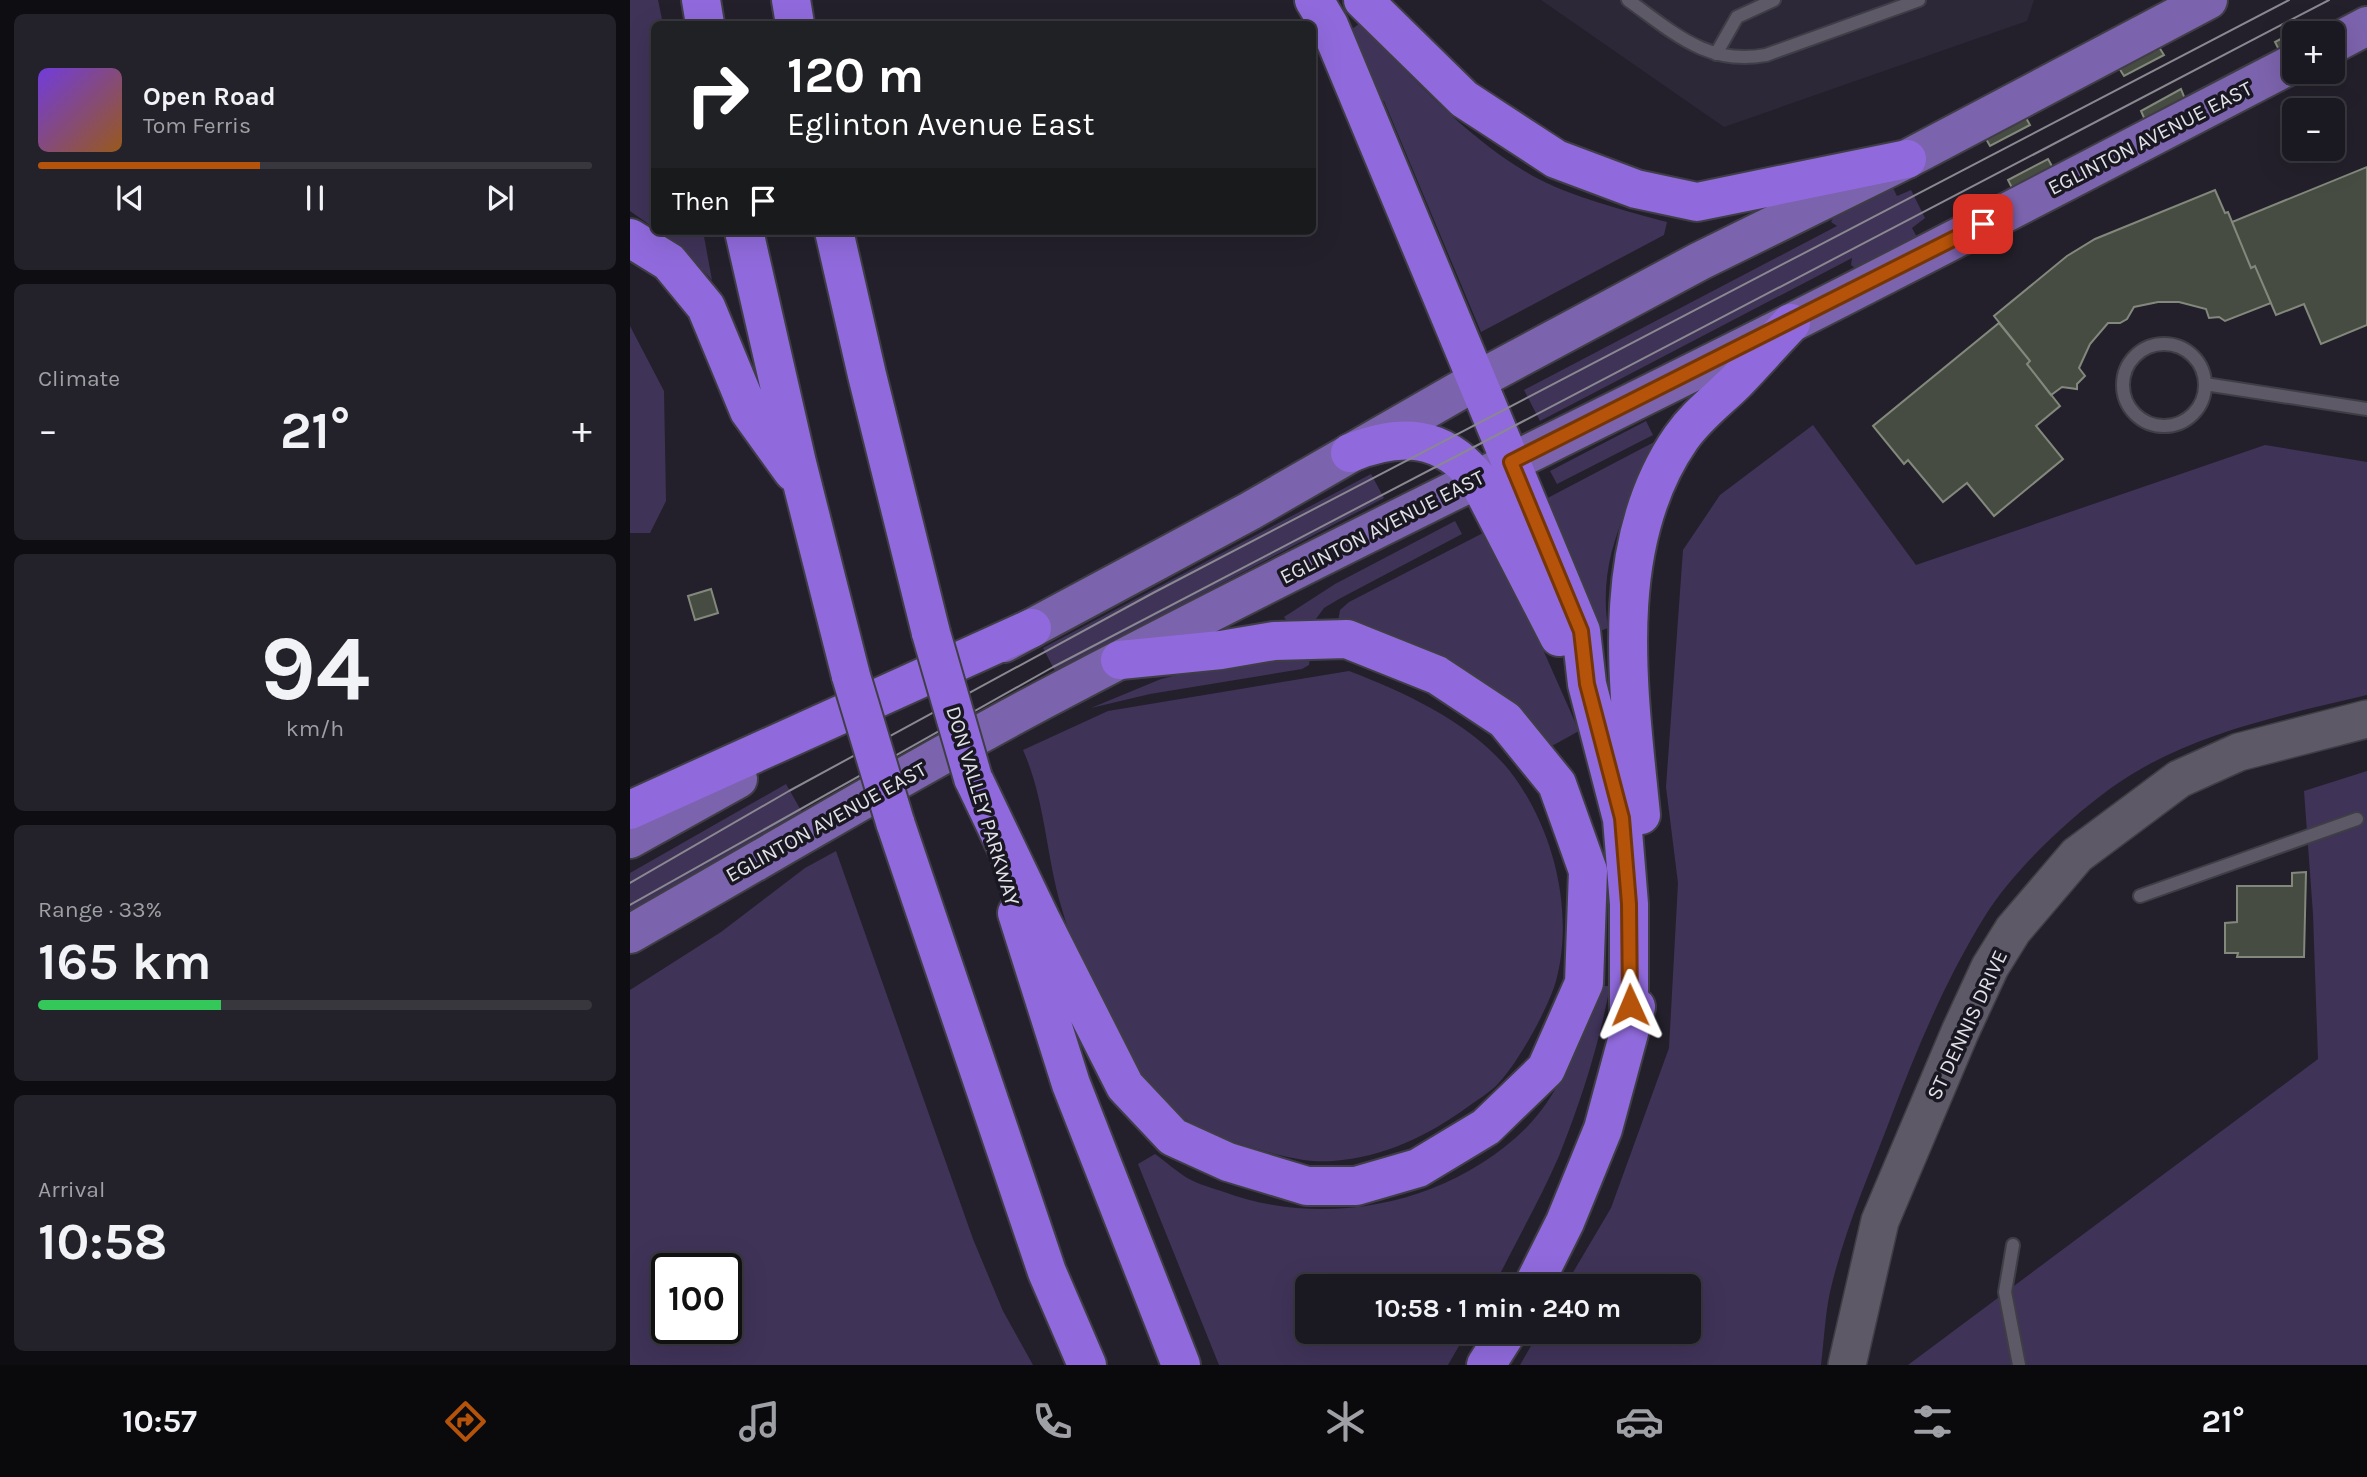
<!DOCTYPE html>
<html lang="en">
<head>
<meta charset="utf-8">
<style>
	body { margin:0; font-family:Karla,sans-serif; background:#232129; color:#f1f3f6; height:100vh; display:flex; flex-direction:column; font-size:26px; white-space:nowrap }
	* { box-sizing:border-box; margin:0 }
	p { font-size:23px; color:#9fa0a5 }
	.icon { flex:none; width:38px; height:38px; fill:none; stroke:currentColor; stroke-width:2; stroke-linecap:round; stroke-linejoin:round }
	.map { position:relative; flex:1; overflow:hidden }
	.sheet { display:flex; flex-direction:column; gap:14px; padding:14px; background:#0e0d12; width:630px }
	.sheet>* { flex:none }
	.hud { position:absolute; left:21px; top:21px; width:665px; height:214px; border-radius:10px; box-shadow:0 7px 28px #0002,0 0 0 2px #38373e; background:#202124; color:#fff; overflow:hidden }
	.tools { position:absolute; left:1652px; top:21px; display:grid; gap:14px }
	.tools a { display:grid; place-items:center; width:63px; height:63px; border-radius:10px; background:#1a1820; box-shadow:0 7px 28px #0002,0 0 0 2px #38373e; font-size:35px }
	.speed { position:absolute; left:21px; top:1253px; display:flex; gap:14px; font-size:35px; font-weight:700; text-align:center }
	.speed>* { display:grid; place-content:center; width:91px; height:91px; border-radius:50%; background:#1a1820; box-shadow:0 7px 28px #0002,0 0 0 2px #38373e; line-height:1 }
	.speed .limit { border:4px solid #111; border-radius:10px; background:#fff; color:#111 }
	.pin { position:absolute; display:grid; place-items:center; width:60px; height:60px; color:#fff; margin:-30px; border-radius:14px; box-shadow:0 4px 10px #0006 }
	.me { position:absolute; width:77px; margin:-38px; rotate:359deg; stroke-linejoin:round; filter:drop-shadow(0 0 5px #0008) }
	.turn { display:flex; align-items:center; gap:24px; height:147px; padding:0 21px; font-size:32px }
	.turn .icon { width:91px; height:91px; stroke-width:2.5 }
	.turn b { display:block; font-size:49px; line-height:60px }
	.then { display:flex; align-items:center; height:66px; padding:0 21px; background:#0003; gap:14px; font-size:26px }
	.big { font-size:52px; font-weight:700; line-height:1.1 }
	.sheet .tile { flex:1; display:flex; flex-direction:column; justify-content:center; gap:10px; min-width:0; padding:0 24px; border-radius:10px; background:#232129 }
	.sheet .dial { align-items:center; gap:0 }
	.dial b { font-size:91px; line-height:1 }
	.song { display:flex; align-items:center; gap:21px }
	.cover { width:84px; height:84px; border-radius:10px; background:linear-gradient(135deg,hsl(260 70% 55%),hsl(30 70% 35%)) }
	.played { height:7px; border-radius:4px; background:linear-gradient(90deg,#b45309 40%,#38373e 40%) }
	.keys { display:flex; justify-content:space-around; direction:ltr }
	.heat { display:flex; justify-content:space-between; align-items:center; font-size:38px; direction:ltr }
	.charge { height:10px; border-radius:5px; background:linear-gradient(90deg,#34c759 33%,#38373e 0) }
	.trip { position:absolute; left:665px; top:1274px; width:406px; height:70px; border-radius:10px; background:#1a1820; box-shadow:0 7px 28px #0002,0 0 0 2px #38373e; font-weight:700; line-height:70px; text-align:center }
	.dock { display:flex; height:112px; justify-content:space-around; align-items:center; background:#0a0a0d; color:#9fa0a5 }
	.dock .icon { width:49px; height:49px }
	.dock .selected { color:#b45309 }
	.dock b { font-size:32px; color:#f1f3f6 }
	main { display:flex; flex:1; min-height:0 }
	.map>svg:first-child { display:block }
</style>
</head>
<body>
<main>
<section class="sheet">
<div class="tile">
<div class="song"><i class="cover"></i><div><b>Open Road</b><p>Tom Ferris</p></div></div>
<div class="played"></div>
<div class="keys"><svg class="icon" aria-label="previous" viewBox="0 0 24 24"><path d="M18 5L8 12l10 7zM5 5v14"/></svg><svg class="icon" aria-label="pause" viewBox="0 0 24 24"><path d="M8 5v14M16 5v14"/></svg><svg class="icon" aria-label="next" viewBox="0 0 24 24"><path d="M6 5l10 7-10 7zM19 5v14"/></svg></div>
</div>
<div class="tile"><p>Climate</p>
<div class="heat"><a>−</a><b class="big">21°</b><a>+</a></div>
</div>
<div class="tile dial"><b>94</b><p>km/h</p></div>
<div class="tile"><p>Range · 33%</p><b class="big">165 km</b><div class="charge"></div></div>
<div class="tile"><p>Arrival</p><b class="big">10:58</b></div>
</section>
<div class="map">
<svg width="1737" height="1365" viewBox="0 0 1737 1365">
	<rect width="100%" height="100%" fill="#23202b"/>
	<!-- built -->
	<path fill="#2c2838" d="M911 0H1404L1397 21 1094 127Z"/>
	<!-- green -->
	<path fill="#3f3358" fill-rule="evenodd" d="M0 0H28L33 24H24V228L0 211Z
		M730 23C783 78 834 136 901 175 938 196 996 211 1037 222L1034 235 851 332 754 101 745 98 717 33Z
		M1261 184 1267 196 1281 190 1295 218 1282 228 1288 239 1226 269 1221 265 1222 258 910 421 894 390 1207 226 1201 222 1205 215Z
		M29 231H73L82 280 46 243Z
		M0 326 34 391 36 501 20 533H0Z
		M1016 421 1023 435 927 484 920 471Z
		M1183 425 1286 565 1635 445 1737 462V695C1649 716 1556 734 1481 788 1437 820 1383 871 1355 916 1316 979 1287 1048 1261 1117 1239 1175 1214 1231 1200 1292 1195 1315 1194 1341 1191 1365H890L909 1332H1059V1286H935L981 1208 1039 1048 1048 883 1036 787 1053 550 1090 495Z
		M1028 440 1032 442C998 502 967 557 978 628L965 633 910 502Z
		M741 474 754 498 425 671 413 648Z
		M825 521 832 534 709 599 694 608 683 623 656 620 654 617 705 584Z
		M853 533 903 627 949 731 920 747 708 621 710 610 719 602Z
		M680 657 679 665 672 669 520 694 461 708 531 679 607 660Z
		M719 671C777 693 848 726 885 778 925 834 944 914 926 981 918 1009 886 1067 865 1087 857 1094 847 1100 839 1106 798 1136 754 1157 703 1161 678 1163 651 1156 627 1149 589 1139 548 1121 521 1091 479 1047 448 964 431 906 416 855 415 799 393 750L478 711Z
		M1737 771V1365H1278L1688 1059 1683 914 1674 791Z
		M156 784 173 814 0 913V873Z
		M206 851 343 1239 373 1311 403 1365H0V990L91 932 175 868ZM37 1269H96V1328H37Z
		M964 986H980C969 1045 951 1101 929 1156 910 1200 885 1243 864 1286H677V1332H837L818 1365H589L508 1164 525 1154C536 1162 547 1172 559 1179 570 1185 583 1188 594 1192 695 1229 818 1205 896 1128 935 1089 949 1037 964 986Z"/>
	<!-- building -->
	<path fill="#464c41" stroke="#82897c" stroke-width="2" d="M1685 21 1690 29 1682 33H1664V42L1649 50 1645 42Z
		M1529 47 1534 55 1494 76 1489 68Z
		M1551 89 1555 99 1515 120 1511 111Z
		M1395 116 1400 125 1360 146 1355 137Z
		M1418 159 1423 168 1382 188 1378 180Z
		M1737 167V325L1691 344 1674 304 1646 315 1625 266 1621 268 1602 222Z
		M1585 190 1595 213 1598 212 1621 268 1625 266 1641 303 1595 321 1589 317 1579 318 1576 309 1549 302H1528L1504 307 1497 319 1490 323H1478L1460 344 1449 368 1455 376 1447 384V389L1432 387 1421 395 1397 364 1400 361 1364 316 1437 256 1465 239Z
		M1369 323 1400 361 1397 364 1430 406 1406 426 1433 459 1364 516 1337 483 1313 502 1278 460 1274 464 1243 426Z
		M81 589 88 613 65 620 58 596Z
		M1676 872 1674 957H1607L1608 953H1595V923L1607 922V886H1662V873Z"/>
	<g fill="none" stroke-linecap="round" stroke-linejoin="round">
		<defs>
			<path id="lane" d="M998 0C1043 32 1077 66 1136 55L1289 0
				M1086 54 1107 17 1144 0
				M1493 385a41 41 0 1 1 82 0a41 41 0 1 1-82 0Z
				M1575 384 1737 409
				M1510 896 1727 819
				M1383 1245 1375 1292 1389 1365"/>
			<path id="secondary" d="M1217 1365 1250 1221 1330 1032 1360 967 1383 930 1447 855 1549 779 1609 752 1737 719"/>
			<path id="primary" d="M1703 44 1737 26
				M374 643 620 511 846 381 1070 261 1277 159 1578 0
				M0 839 108 779
				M0 934C137 856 272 775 411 701 658 570 911 449 1161 323 1329 238 1496 150 1664 63"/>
			<path id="highway" d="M71 0 75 24
				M161 0 165 24
				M684 0 699 25 951 631 957 684 992 819 999 904V1031
				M733 0 834 99 926 159 1006 189 1067 202 1277 159
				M114 231 167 463 221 676
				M204 231 237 375 301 633
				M0 238 39 262 76 307 119 411 163 472
				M720 453C770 433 811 434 847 478L929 637
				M343 778 411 920 495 1086 543 1137 598 1162 677 1186H726L788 1168 856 1127 916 1069 954 983 958 871 927 784 875 720 807 675 717 639 644 641 591 650 490 660
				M0 810 402 628
				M1011 815C999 693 976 546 1051 438 1067 415 1088 400 1107 381 1125 362 1143 342 1161 323
				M265 822 417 1272 457 1365
				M387 913 441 1084 551 1365
				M903 1286 935 1222 973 1129 1006 1007
				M856 1365 877 1332"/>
		</defs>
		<!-- lane casing -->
		<use href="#lane" stroke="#3f3e46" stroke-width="16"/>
		<!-- secondary casing -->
		<use href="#secondary" stroke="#3f3e46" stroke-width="40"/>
		<!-- primary casing -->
		<use href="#primary" stroke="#3f3e46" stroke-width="42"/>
		<!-- highway casing -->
		<use href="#highway" stroke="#3f3e46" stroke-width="42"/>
		<!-- lane -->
		<use href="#lane" stroke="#5d5966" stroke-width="12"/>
		<!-- secondary -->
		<use href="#secondary" stroke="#5d5966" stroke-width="37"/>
		<!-- primary -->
		<use href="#primary" stroke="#7c63ad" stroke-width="38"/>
		<!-- highway -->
		<use href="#highway" stroke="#906adc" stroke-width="38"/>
		<!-- tram -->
		<path stroke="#8a8891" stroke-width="2" d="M0 883 159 791 523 593 1659 0
			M0 905 423 667 1699 0"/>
		<defs>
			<path id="highway-bridge" d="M301 633 343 778
				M221 676 265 822"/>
		</defs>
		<!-- highway-bridge casing -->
		<use href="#highway-bridge" stroke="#3f3e46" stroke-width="42" stroke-linecap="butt"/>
		<!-- highway-bridge -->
		<use href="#highway-bridge" stroke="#906adc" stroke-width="38"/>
	</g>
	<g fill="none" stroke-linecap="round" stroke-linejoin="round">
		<defs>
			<path id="route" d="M1000 1005 999 904 992 818 957 684 951 631 881 462 1353 224"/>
		</defs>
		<!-- route casing -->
		<use href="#route" stroke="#753606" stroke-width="18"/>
		<!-- route -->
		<use href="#route" stroke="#b45309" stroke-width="12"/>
	</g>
	<g text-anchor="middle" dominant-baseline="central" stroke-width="7" stroke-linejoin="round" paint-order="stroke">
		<!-- street labels -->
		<g font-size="21" fill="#e2e1e8" stroke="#191721">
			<text transform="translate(1520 138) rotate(-27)">EGLINTON AVENUE EAST</text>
			<text transform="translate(752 527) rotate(-27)">EGLINTON AVENUE EAST</text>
			<text transform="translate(353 806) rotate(73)">DON VALLEY PARKWAY</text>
			<text transform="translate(196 822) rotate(-29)">EGLINTON AVENUE EAST</text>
			<text transform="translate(1337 1025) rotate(-65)">ST DENNIS DRIVE</text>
		</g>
	</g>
</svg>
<div class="tools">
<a>+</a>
<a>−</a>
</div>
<div class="speed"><div class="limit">100</div></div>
<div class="pin" style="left:1353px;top:224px;background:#d93025"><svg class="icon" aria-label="arrive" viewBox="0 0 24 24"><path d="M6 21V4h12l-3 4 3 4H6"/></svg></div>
<svg class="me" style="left:1000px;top:1005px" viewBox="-20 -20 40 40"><path d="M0-17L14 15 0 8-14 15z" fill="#b45309" stroke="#fff" stroke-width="4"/></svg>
<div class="trip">10:58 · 1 min · 240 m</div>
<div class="hud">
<div class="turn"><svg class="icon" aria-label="right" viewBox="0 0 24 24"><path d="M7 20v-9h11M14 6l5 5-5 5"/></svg><div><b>120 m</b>Eglinton Avenue East</div></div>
<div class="then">Then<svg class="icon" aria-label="arrive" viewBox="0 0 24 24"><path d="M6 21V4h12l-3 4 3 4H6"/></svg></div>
</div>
</div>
</main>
<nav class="dock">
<b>10:57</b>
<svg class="icon selected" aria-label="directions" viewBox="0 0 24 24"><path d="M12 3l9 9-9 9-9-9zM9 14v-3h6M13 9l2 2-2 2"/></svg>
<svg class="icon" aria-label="music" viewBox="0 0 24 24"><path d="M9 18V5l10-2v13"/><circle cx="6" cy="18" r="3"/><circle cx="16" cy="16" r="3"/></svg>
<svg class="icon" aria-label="phone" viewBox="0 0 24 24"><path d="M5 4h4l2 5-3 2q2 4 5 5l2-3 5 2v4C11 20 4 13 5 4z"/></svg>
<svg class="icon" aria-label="climate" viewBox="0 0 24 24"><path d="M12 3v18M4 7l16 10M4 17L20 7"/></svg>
<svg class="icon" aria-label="car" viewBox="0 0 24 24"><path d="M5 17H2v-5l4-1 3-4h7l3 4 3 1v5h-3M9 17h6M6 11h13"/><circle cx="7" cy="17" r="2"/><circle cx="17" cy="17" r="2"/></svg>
<svg class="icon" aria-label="filters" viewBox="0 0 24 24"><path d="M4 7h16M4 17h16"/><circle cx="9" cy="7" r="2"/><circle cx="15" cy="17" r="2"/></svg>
<b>21°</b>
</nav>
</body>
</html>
